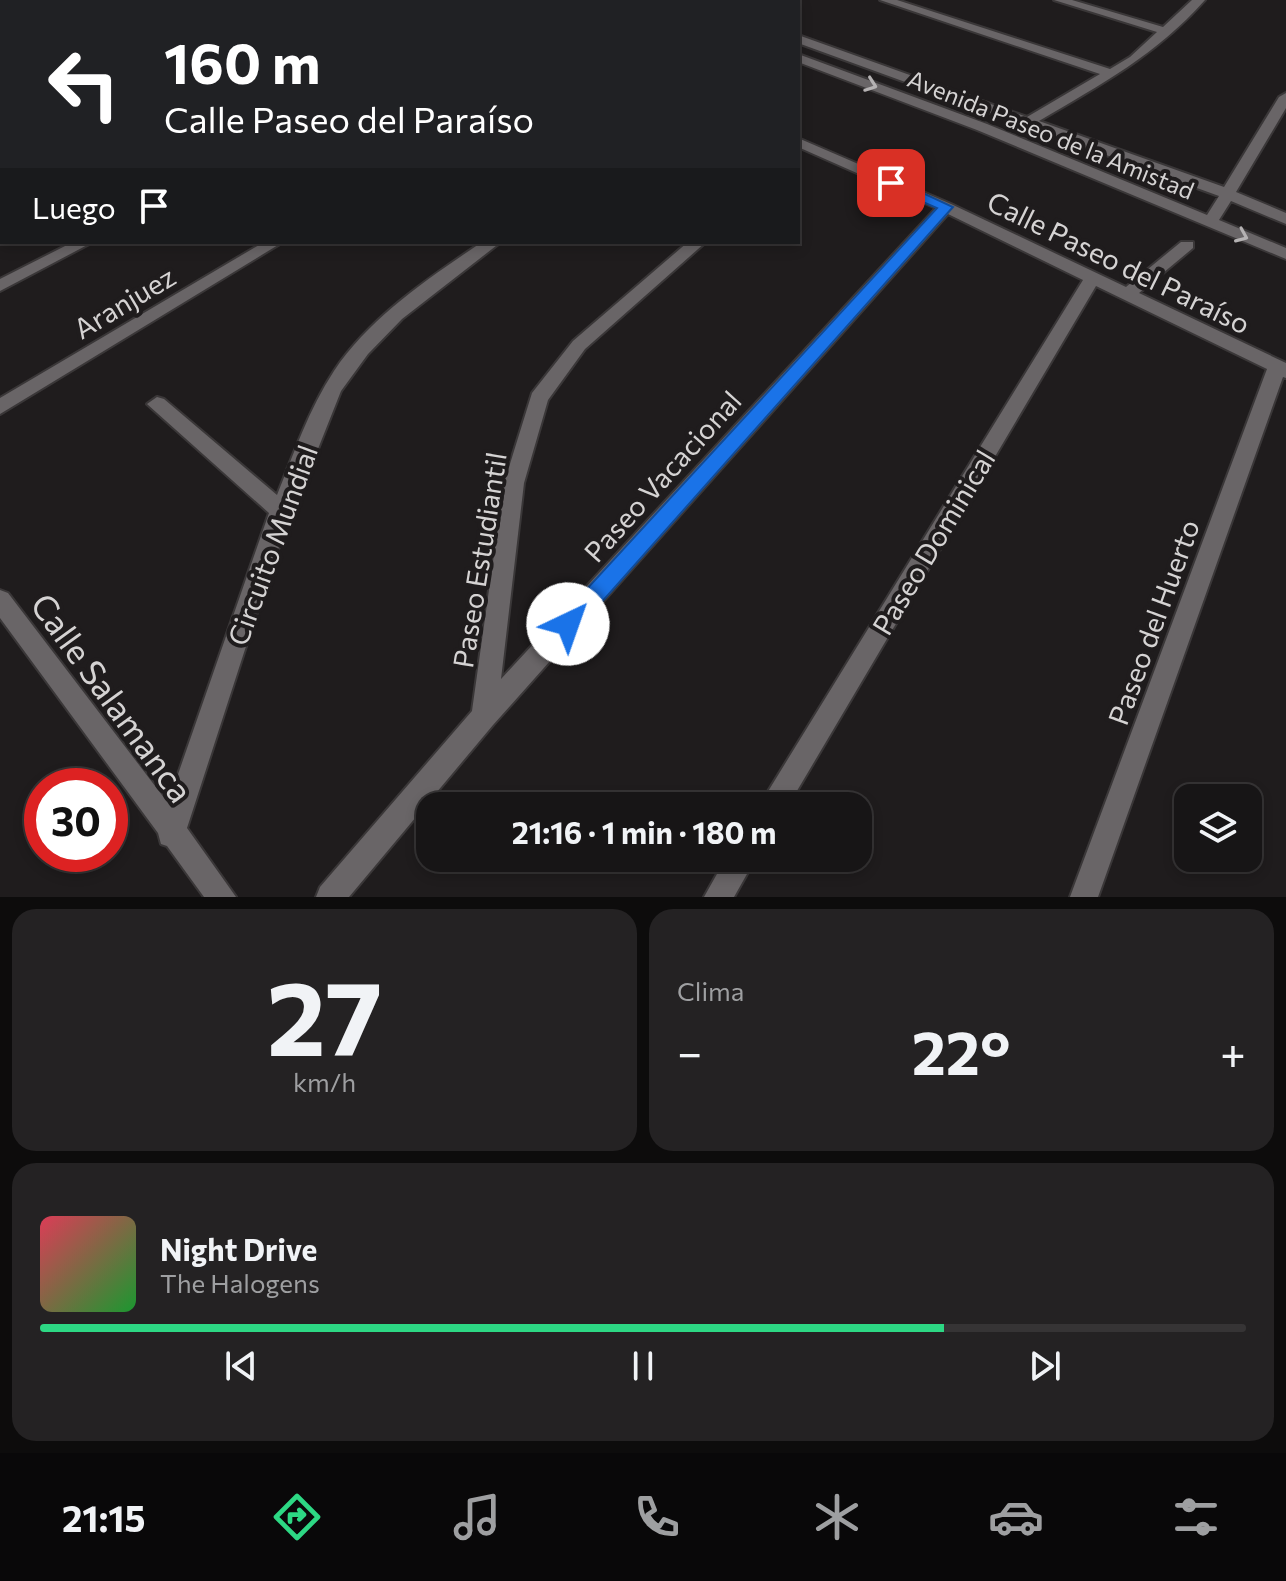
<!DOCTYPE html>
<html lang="es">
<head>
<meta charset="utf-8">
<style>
	body { margin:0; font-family:Commissioner,sans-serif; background:#242223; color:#f1f3f6; height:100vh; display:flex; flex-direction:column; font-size:30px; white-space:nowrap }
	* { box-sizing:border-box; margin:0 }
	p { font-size:26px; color:#9e9fa1 }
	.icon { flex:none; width:44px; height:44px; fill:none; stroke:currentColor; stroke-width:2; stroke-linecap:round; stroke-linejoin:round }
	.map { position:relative; height:897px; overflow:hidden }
	.details { display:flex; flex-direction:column; gap:12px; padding:12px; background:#0d0c0c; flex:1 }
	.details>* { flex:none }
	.banner { position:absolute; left:0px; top:0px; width:800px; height:244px; box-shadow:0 4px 12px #0003,0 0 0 2px #363435; background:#202124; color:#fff; overflow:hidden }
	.controls { position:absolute; left:1174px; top:784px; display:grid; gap:16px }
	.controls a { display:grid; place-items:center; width:88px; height:88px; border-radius:16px; background:#171516; box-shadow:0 4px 12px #0003,0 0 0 2px #363435; font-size:40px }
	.speed { position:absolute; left:24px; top:768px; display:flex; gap:16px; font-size:40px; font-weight:700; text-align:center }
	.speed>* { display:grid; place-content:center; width:104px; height:104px; border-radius:50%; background:#171516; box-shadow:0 4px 12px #0003,0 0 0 2px #363435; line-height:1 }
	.speed .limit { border:12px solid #d22; background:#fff; color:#111 }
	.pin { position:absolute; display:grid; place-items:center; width:68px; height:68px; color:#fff; margin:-34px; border-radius:16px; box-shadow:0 4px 12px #0006 }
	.me { position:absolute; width:88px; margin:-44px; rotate:42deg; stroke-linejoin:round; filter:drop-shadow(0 0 6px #0008) }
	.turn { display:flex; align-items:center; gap:28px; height:168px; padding:0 32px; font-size:36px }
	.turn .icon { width:104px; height:104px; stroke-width:2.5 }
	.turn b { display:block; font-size:56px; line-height:68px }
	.then { display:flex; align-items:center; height:76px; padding:0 32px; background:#0003; gap:16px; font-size:30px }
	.big { font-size:60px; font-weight:700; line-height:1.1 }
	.details .card { flex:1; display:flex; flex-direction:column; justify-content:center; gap:12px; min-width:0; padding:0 28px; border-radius:24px; background:#242223 }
	.details .dial { align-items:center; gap:0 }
	.dial b { font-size:104px; line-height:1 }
	.song { display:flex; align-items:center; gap:24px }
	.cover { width:96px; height:96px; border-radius:12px; background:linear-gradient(135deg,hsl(350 70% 55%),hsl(130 70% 35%)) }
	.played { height:8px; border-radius:4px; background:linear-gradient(90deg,#2dd884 75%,#363435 75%) }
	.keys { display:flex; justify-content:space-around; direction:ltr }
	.heat { display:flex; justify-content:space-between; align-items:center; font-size:44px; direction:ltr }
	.details .tiles { flex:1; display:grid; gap:12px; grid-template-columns:1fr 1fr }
	.card:last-child { grid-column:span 2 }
	.trip { position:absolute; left:416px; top:792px; width:456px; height:80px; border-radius:24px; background:#171516; box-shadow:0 4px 12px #0003,0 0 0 2px #363435; font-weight:700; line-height:80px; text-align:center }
	.menu { display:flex; height:128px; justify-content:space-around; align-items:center; background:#090809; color:#9e9fa1 }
	.menu .icon { width:56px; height:56px }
	.menu .active { color:#2dd884 }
	.menu b { font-size:36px; color:#f1f3f6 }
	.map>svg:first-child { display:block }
</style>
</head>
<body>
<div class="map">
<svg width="1286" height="897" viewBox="0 0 1286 897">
	<rect width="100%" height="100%" fill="#1f1c1d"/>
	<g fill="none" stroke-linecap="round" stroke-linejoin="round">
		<defs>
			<path id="minor" d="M0 0H7L1 3Z
				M276 0H291L274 2Z
				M417 0H431L415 2Z
				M554 0H568L552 2Z
				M636 0H652L654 2H638Z
				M685 0H700L702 2H687Z
				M880 0H897L1110 69 1130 57 1157 32 1054 0H1072L1163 27 1192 0H1205C1156 55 1103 83 1039 121L1224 187 1279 97 1286 93V108L1236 192 1286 213V224L1231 201 1219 220 1286 248V259L977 130 798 62V54L987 124 1207 215 1219 196 798 43V35L1027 117 1100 74Z
				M2 53V61L0 62V54Z
				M0 112H2L0 121Z
				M798 138 951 204 1126 287 1181 242H1193V248L1139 293 1286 363V378L1283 377 1098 897H1070L1267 369 1096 286 788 806H759L1083 280 948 214 493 725 349 897H316L320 887 472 711 504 483 532 393 573 341 688 242H706L585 349 548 400 524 483 501 679 936 208 798 147Z
				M73 242H93L0 291V279Z
				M264 242H283L0 414V398Z
				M482 242H501L402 319 368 354 341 391 275 557 187 828 236 897H204L167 846 161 844 158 833 0 618V590L8 593 168 803 269 513 147 404 157 397 164 399 277 495C294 453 309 409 334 371 370 317 429 278 482 242Z
				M726 858H756L734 897H704Z"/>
		</defs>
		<!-- minor casing -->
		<use href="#minor" stroke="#3a3738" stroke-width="4"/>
		<!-- minor -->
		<use href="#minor" fill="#696567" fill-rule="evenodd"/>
	</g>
	<!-- one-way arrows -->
	<defs><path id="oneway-chevron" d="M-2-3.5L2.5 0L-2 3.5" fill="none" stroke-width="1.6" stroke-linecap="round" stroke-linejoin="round" transform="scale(2)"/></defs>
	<g stroke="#b5b2b3">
		<use href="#oneway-chevron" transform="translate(871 85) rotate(20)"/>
		<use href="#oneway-chevron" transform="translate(1242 236) rotate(23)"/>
	</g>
	<!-- route -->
	<path fill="#1a73e8" stroke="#114b97" stroke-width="2" d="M886 180H895L953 207 576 631 568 633 561 631 558 624 561 617 937 208 886 186Z"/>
	<g text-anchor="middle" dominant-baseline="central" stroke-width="8" stroke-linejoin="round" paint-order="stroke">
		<!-- far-street labels -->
		<g font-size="24" fill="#d5d3d3" stroke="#1f1c1d">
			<text transform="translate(1051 134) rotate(22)">Avenida Paseo de la Amistad</text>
		</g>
		<!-- street labels -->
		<g font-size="28" fill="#d5d3d3" stroke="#1f1c1d">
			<text transform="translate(1119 262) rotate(26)">Calle Paseo del Paraíso</text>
			<text transform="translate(124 302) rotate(-31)">Aranjuez</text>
			<text transform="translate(662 476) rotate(-48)">Paseo Vacacional</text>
			<text transform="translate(933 542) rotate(-59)">Paseo Dominical</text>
			<text transform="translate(272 545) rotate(-70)">Circuito Mundial</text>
			<text transform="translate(479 560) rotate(-81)">Paseo Estudiantil</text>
			<text transform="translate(1153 622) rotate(-70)">Paseo del Huerto</text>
		</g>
		<!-- near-street labels -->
		<g font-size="34" fill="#d5d3d3" stroke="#1f1c1d">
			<text transform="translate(113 697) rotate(54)">Calle Salamanca</text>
		</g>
	</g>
</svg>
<div class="controls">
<a><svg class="icon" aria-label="layers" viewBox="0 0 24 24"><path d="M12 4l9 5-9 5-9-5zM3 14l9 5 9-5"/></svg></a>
</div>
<div class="speed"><div class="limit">30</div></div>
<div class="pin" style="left:891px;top:183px;background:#d93025"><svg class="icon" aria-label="arrive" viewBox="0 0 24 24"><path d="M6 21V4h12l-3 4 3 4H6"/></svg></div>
<svg class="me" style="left:568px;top:624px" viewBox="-20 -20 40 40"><circle r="19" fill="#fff"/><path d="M0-13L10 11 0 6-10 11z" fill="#1a73e8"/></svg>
<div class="trip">21:16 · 1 min · 180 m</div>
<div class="banner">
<div class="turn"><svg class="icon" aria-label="left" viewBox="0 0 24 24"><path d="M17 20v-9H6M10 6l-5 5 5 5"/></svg><div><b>160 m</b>Calle Paseo del Paraíso</div></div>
<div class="then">Luego<svg class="icon" aria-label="arrive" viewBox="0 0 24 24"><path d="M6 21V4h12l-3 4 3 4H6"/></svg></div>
</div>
</div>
<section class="details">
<div class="tiles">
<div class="card dial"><b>27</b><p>km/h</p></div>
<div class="card"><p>Clima</p>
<div class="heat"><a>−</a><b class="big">22°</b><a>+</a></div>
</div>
<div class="card">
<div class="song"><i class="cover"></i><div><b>Night Drive</b><p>The Halogens</p></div></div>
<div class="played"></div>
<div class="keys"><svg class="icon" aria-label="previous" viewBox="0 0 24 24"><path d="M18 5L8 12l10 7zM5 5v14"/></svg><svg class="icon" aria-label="pause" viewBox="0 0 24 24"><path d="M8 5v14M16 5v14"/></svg><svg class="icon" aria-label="next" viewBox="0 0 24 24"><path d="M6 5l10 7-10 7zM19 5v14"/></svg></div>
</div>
</div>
</section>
<nav class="menu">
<b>21:15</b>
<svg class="icon active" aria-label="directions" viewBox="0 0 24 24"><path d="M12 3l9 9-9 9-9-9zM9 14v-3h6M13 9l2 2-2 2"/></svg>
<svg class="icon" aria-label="music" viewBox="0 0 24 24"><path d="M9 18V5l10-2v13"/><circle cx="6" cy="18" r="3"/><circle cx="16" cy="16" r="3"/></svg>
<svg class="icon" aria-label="phone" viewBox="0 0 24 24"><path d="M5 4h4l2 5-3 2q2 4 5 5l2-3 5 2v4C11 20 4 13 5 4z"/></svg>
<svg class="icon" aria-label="climate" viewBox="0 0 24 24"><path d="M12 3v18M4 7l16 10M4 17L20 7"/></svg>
<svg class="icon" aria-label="car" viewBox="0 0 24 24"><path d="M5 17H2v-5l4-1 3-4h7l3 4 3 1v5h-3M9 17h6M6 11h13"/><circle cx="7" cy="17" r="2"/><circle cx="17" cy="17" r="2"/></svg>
<svg class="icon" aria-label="filters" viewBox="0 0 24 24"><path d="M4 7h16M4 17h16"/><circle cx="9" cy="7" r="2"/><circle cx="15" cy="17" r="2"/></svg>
</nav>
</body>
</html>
